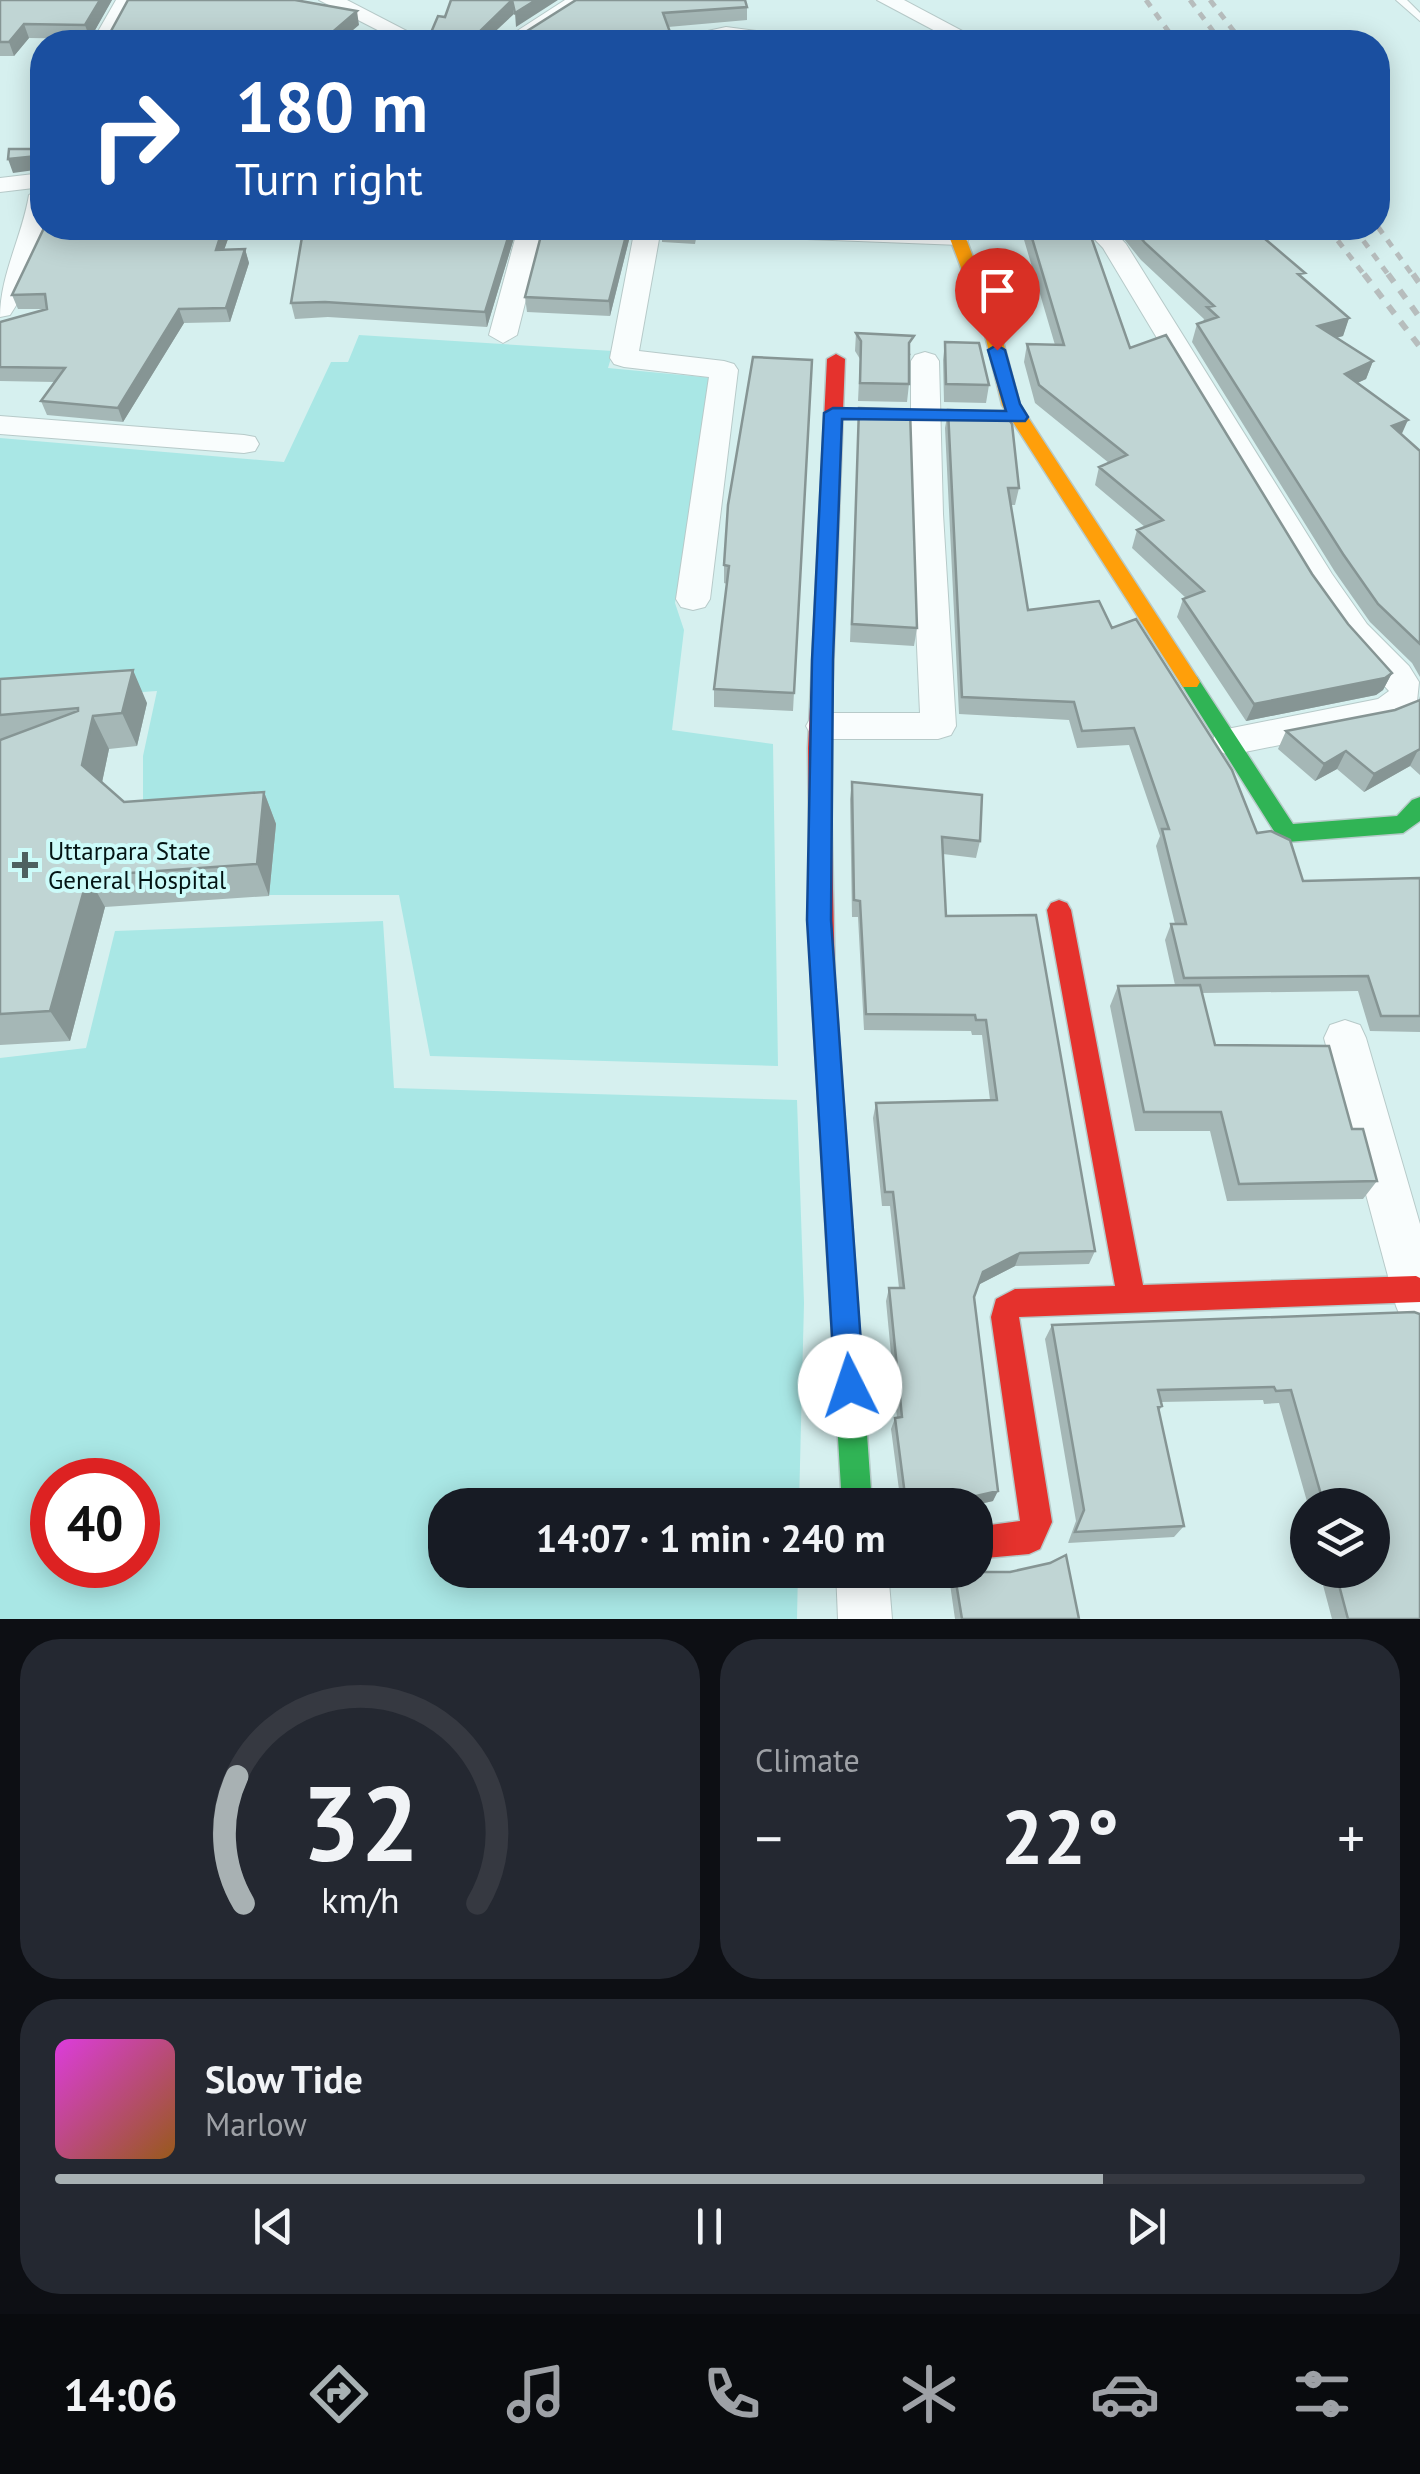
<!DOCTYPE html>
<html lang="en">
<head>
<meta charset="utf-8">
<style>
	body { margin:0; font-family:"PT Sans",sans-serif; background:#242831; color:#f1f3f6; height:100vh; display:flex; flex-direction:column; font-size:38px; white-space:nowrap }
	* { box-sizing:border-box; margin:0 }
	p { font-size:32px; color:#9ea1a6 }
	.icon { flex:none; width:55px; height:55px; fill:none; stroke:currentColor; stroke-width:2; stroke-linecap:round; stroke-linejoin:round }
	.map { position:relative; height:1619px; overflow:hidden }
	.drawer { display:flex; flex-direction:column; gap:20px; padding:20px; background:#0d0f14; flex:1 }
	.drawer>* { flex:none }
	.hud { position:absolute; left:30px; top:30px; width:1360px; height:210px; border-radius:40px; box-shadow:0 5px 25px #0003; background:#1a4fa0; color:#fff; overflow:hidden }
	.fabs { position:absolute; left:1290px; top:1488px; display:grid; gap:20px }
	.fabs a { display:grid; place-items:center; width:100px; height:100px; border-radius:50%; background:#171b24; box-shadow:0 5px 25px #0003; font-size:50px }
	.speed { position:absolute; left:30px; top:1458px; display:flex; gap:20px; font-size:50px; font-weight:700; text-align:center }
	.speed>* { display:grid; place-content:center; width:130px; height:130px; border-radius:50%; background:#171b24; box-shadow:0 5px 25px #0003; line-height:1 }
	.speed .limit { border:15px solid #d22; background:#fff; color:#111 }
	.pin { position:absolute; display:grid; place-items:center; width:85px; height:85px; color:#fff; margin:-102px -42px; border-radius:50% 50% 50% 0; rotate:-45deg; box-shadow:0 0 10px #0007 }
	.pin .icon { rotate:45deg }
	.me { position:absolute; width:110px; margin:-55px; rotate:356deg; stroke-linejoin:round; filter:drop-shadow(0 0 8px #0008) }
	.turn { display:flex; align-items:center; gap:35px; height:210px; padding:0 40px; font-size:45px }
	.turn .icon { width:130px; height:130px; stroke-width:2.5 }
	.turn b { display:block; font-size:70px; line-height:85px }
	.big { font-size:75px; font-weight:600; line-height:1.1 }
	.drawer .widget { flex:1; display:flex; flex-direction:column; justify-content:center; gap:15px; min-width:0; padding:0 35px; border-radius:40px; background:#242831 }
	.drawer .dial { align-items:center; gap:0 }
	.dial svg { height:260px; overflow:visible; fill:none; stroke:#363941; stroke-width:7; stroke-linecap:round; text-anchor:middle }
	.dial text { fill:#f1f3f6; stroke:none }
	.song { display:flex; align-items:center; gap:30px }
	.cover { width:120px; height:120px; border-radius:15px; background:linear-gradient(135deg,hsl(300 70% 55%),hsl(30 70% 35%)) }
	.played { height:10px; border-radius:5px; background:linear-gradient(90deg,#a8b1b3 80%,#363941 80%) }
	.keys { display:flex; justify-content:space-around; direction:ltr }
	.heat { display:flex; justify-content:space-between; align-items:center; font-size:55px; direction:ltr }
	.drawer .tiles { flex:1; display:grid; gap:20px; grid-template-columns:1fr 1fr }
	.widget:last-child { grid-column:span 2 }
	.trip { position:absolute; left:428px; top:1488px; width:565px; height:100px; border-radius:40px; background:#171b24; box-shadow:0 5px 25px #0003; font-weight:600; line-height:100px; text-align:center }
	.tabs { display:flex; height:160px; justify-content:space-around; align-items:center; background:#090b0e; color:#9ea1a6 }
	.tabs .icon { width:70px; height:70px }
	.tabs .on { color:#a8b1b3 }
	.tabs b { font-size:45px; color:#f1f3f6 }
	.map>svg:first-child { display:block }
</style>
</head>
<body>
<div class="map">
<svg width="1420" height="1619" viewBox="0 0 1420 1619">
	<rect width="100%" height="100%" fill="#d6f0ef"/>
	<!-- green -->
	<path fill="#a9e7e5" fill-rule="evenodd" d="M359 335 613 351 608 368 713 378 675 603 684 630 672 730 773 744 778 1066 430 1056 399 895H269L275 824 143 834V756L157 691 0 702V438L284 462 331 362H348Z
		M383 921 394 1088 797 1100 804 1303 799 1505H445V1570H798L797 1619H0V1058L86 1048 115 931ZM52 1480H138V1565H52Z"/>
	<g fill="none" stroke-linecap="round" stroke-linejoin="round">
		<defs>
			<path id="lane" d="M1396 0H1407L1420 13V21Z"/>
			<path id="street" d="M116 0H138L114 42H92Z
				M319 0H347L428 42H401Z
				M565 0H591L526 42H500Z
				M877 0H904L983 42H956Z
				M726 27 787 35 798 42H677L680 37Z
				M42 173V187L0 192V178Z
				M42 187V228H49C41 259 28 288 10 315L0 317C0 275 22 237 29 195Z
				M518 228H544L517 335 503 343 489 335Z
				M635 228H661L639 351 724 361 734 364 738 370 710 599 705 607 693 610 681 607 676 599 709 377 624 367 614 364 610 358Z
				M715 228H915L960 229 973 237 960 245 728 236Z
				M1084 228H1111L1126 244 1332 574 1367 624 1409 666 1419 682 1416 711 1385 724 1230 755 1217 751 1212 741 1217 731 1378 699 1389 691 1343 640 1308 590 1103 248Z
				M925 352 935 355 939 361 943 514 956 726 951 735 938 739H824L811 735 806 726 811 717 824 713H920L911 514V361L915 355Z
				M0 416 244 435 255 437 259 444 255 451 244 453 0 434Z
				M1345 1020 1360 1025 1366 1038 1420 1224V1329L1403 1323 1396 1306 1324 1038 1330 1025Z
				M836 1570H888L892 1619H838Z"/>
			<path id="fast" d="M1190 674 1197 677 1293 824 1397 816 1412 800 1420 797V821L1403 833 1287 842 1279 839 1180 682Z
				M823 972 832 975 835 982 872 1505H842L811 982 814 975Z"/>
			<path id="slow" d="M946 228H962L998 323 1020 405 1197 677 1200 682 1197 687H1183L1002 405 982 323Z"/>
			<path id="jam" d="M836 354 845 359 830 748 835 982 832 989 823 992 814 989 811 982 808 748 827 359Z
				M1059 900 1067 903 1071 910 1143 1285 1416 1276 1420 1278V1302L1019 1317 1052 1522 1040 1549 1029 1554 975 1559V1527L1020 1521 991 1317 996 1299 1015 1289 1115 1286 1047 910 1051 903Z"/>
		</defs>
		<!-- lane casing -->
		<use href="#lane" stroke="#b7cac9" stroke-width="2"/>
		<!-- street casing -->
		<use href="#street" stroke="#b7cac9" stroke-width="2"/>
		<!-- fast casing -->
		<use href="#fast" stroke="#b7cac9" stroke-width="3"/>
		<!-- slow casing -->
		<use href="#slow" stroke="#b7cac9" stroke-width="3"/>
		<!-- jam casing -->
		<use href="#jam" stroke="#b7cac9" stroke-width="3"/>
		<!-- lane -->
		<use href="#lane" fill="#f9fdfd" fill-rule="evenodd"/>
		<!-- street -->
		<use href="#street" fill="#f9fdfd" fill-rule="evenodd"/>
		<!-- fast -->
		<use href="#fast" fill="#30b455" fill-rule="evenodd"/>
		<!-- slow -->
		<use href="#slow" fill="#ff9f0a" fill-rule="evenodd"/>
		<!-- jam -->
		<use href="#jam" fill="#e5322d" fill-rule="evenodd"/>
		<!-- rail-far1 -->
		<path stroke="#b7bdbd" stroke-width="5" stroke-dasharray="8 8" stroke-linecap="butt" d="M1146 0 1176 42
			M1190 0 1221 42
			M1210 0 1242 42
			M1378 227 1414 277
			M1328 228 1366 277
			M1354 228 1390 277"/>
		<!-- rail -->
		<path stroke="#b7bdbd" stroke-width="6" stroke-dasharray="10 10" stroke-linecap="butt" d="M1364 274 1420 347
			M1388 274 1420 318
			M1413 274 1420 284"/>
	</g>
	<!-- wall -->
	<path fill="#a5b7b6" d="M0 0H112L90 39 29 38 14 56H0Z
		M576 0 747 7V20L668 27 670 42H519L518 32 527 31Z
		M44 228H232L224 250 245 249 249 263 230 322 184 323 123 422 47 415 41 401 55 382 0 381V322L47 309H18L12 295Z
		M517 228 487 327 328 317 295 319 291 303Z
		M543 228H632L610 316 527 312 525 297Z
		M662 228H698L695 244 662 242Z
		M983 228H1088L1130 348 1312 574 1348 624 1392 673 1383 690 1376 695 1246 721 1177 617 1183 599 1186 598 1132 548 1137 530 1145 527 1095 485 1099 467 1109 463 1035 403 1024 362 1027 344 1055 345 1022 233 989 237Z
		M1115 228H1261L1266 231 1264 238 1303 279 1349 318 1343 336 1336 338 1373 361 1366 379 1357 383 1401 435 1420 451V677L1412 663 1370 622 1335 572 1192 342 1197 324 1203 322 1204 319 1141 260Z
		M856 333 911 354 909 357V384L907 402 858 401 860 359 855 351Z
		M945 342 989 385 986 403 944 402 943 360Z
		M812 360 793 711 714 707V689L727 584 724 583V565Z
		M859 408 917 628 914 646 850 642Z
		M948 410 1019 488 1015 505H1011L1028 610 1112 628 1257 833 1303 881 1420 878V1032L1370 1031 1358 991 1202 993 1215 1045 1352 1129 1377 1181 1363 1199 1227 1201 1210 1131H1135L1110 1006 1118 986 1175 985 1165 940 1171 924H1175L1156 846 1160 836 1129 745 1077 748 1069 720 959 714 945 428Z
		M0 679 147 703 137 746 109 749 102 782 124 802 264 792 276 824 269 896 105 907 70 1041 0 1045Z
		M1420 696V775L1410 766 1364 792 1337 769 1315 781 1278 749 1286 731 1395 710 1419 700Z
		M852 782 980 841 976 858 943 854 946 916 1095 1251 1089 1264 1015 1266 978 1285 974 1297 993 1501 976 1505V1557L975 1560V1505H901L891 1429 895 1418H897L886 1301 889 1288H899L890 1206H882L873 1118 876 1103 990 1100 982 1035H972L971 1031 864 1030 858 917H852L850 799Z
		M1420 1314V1619H1332L1319 1570H1372V1505H1308L1279 1403 1264 1404 1263 1400 1161 1402 1162 1406 1159 1411 1184 1526 1174 1537 1068 1543 1076 1521 1045 1339 1052 1325Z
		M948 1570H975L1079 1619H955Z"/>
	<!-- shaded-wall -->
	<path fill="#869594" d="M100 0H112L90 39 85 25Z
		M512 0 514 14 484 42H469Z
		M536 0H558L516 27 515 13Z
		M357 11 359 25 339 42H321Z
		M24 24 29 38 14 56 9 42Z
		M37 156 42 169 13 173 8 159Z
		M223 228H232L219 264 216 250Z
		M511 228H517L487 327 485 312Z
		M628 228H632L610 316 609 301Z
		M990 228H1023L1022 233 989 237Z
		M245 249 249 263 230 322 226 308Z
		M179 309 184 323 123 422 118 408Z
		M1349 318 1343 336 1312 344 1318 326Z
		M1373 361 1366 379 1338 392 1345 374Z
		M1408 420 1400 438 1392 426Z
		M133 670 147 703 137 746 122 713Z
		M1392 673 1383 690 1376 695 1246 721 1254 704Z
		M93 716 109 749 99 797 82 765Z
		M1419 748 1410 766 1364 792 1374 774Z
		M1346 751 1337 769 1315 781 1324 764Z
		M264 792 276 824 269 896 257 864Z
		M88 876 105 907 70 1041 50 1011Z
		M1020 1253 1015 1266 978 1285 983 1272Z
		M998 1491 993 1501 975 1505 976 1496Z"/>
	<!-- building -->
	<path fill="#c0d5d4" stroke="#869594" stroke-width="2.5" d="M0 0H100L85 25 24 24 9 42H0Z
		M128 0H295L357 11 321 42H105Z
		M451 0H512L469 42H427L438 16 445 17Z
		M512 0H536L515 13Z
		M576 0H745L747 7 663 13 670 32 650 33 653 42H520L518 32 527 31Z
		M904 38 977 39 979 42H906Z
		M9 149H42V172L41 171V160L37 156 8 159Z
		M44 228H223L216 250 245 249 226 308 179 309 118 408 41 401 65 368 0 367V322L47 309 45 294 12 295Z
		M306 228H511L485 312 325 302 291 303 302 237Z
		M543 228H628L609 301 525 297Z
		M1029 228H1088L1130 348 1166 335 1312 574 1348 624 1392 673 1385 678 1254 704 1183 599 1204 591 1137 530 1163 520 1099 467 1127 455 1039 385 1027 344 1064 345Z
		M1133 228H1261L1266 231 1258 233 1305 273 1298 274 1349 318 1318 326 1373 361 1345 374 1408 420 1392 426 1420 451V644L1378 604 1343 554 1197 324 1218 317 1207 307 1214 306 1145 243Z
		M856 333 914 336 909 343V384L860 383 861 341Z
		M945 342 979 343 989 385 946 384Z
		M753 357 812 360 794 693 714 689 729 566 724 565 728 505Z
		M859 408 910 410 917 628 852 624Z
		M948 410 1004 412 1012 424 1019 488H1008L1028 610 1099 601 1112 628 1136 619 1232 770 1257 833 1271 831 1290 840 1303 881 1420 878V1016H1381L1368 976 1184 978 1171 924H1186L1162 829H1169L1134 728 1082 731 1074 702 962 697Z
		M133 670 122 713 93 716 82 765 124 802 264 792 257 864 88 876 50 1011 0 1014V740L78 711V708L0 715V679Z
		M1420 700V749L1374 774 1346 751 1324 764 1286 731 1395 710Z
		M852 782 982 795 980 841 942 837 946 916 1036 915 1095 1251 1020 1253 983 1272 974 1297 998 1491 976 1496V1557H975V1505H944L943 1500 906 1503 895 1418 902 1417 889 1288H904L893 1192H885L876 1103 997 1100 986 1020H976L975 1015 866 1014 860 901 854 900Z
		M1200 985 1215 1045 1329 1046 1352 1129H1363L1377 1181 1239 1184 1221 1112H1144L1118 986Z
		M1414 1312 1420 1314V1619H1348L1335 1570H1372V1505H1324L1291 1390 1276 1391 1274 1387 1158 1390 1162 1406 1158 1407 1184 1526 1075 1532 1084 1510 1052 1325Z
		M1066 1555 1079 1619H962L954 1570H975L982 1572H1010L1050 1563Z"/>
	<!-- route -->
	<path fill="#1a73e8" stroke="#114b97" stroke-width="2.5" d="M997 345 1005 350 1020 404 1028 417 1025 421 842 419 833 660 831 920 864 1386 860 1397 850 1401 839 1397 835 1386 807 920 812 660 824 413 833 408 1006 411 988 350Z"/>
	<!-- markers -->
	<path fill="#4e6161" stroke="#ccfbf9" stroke-width="4" d="M20 850h10v10h10v10h-10v10h-10v-10h-10v-10h10z"/>
	<g text-anchor="middle" dominant-baseline="central" stroke-width="8" stroke-linejoin="round" paint-order="stroke">
		<!-- poi labels -->
		<g font-size="25" fill="#041414" stroke="#ccfbf9" text-anchor="start">
			<text x="48" y="851">Uttarpara State<tspan x="48" dy="29">General Hospital</tspan></text>
		</g>
	</g>
</svg>
<div class="fabs">
<a><svg class="icon" aria-label="layers" viewBox="0 0 24 24"><path d="M12 4l9 5-9 5-9-5zM3 14l9 5 9-5"/></svg></a>
</div>
<div class="speed"><div class="limit">40</div></div>
<div class="pin" style="left:997px;top:350px;background:#d93025"><svg class="icon" aria-label="arrive" viewBox="0 0 24 24"><path d="M6 21V4h12l-3 4 3 4H6"/></svg></div>
<svg class="me" style="left:850px;top:1386px" viewBox="-20 -20 40 40"><circle r="19" fill="#fff"/><path d="M0-13L10 11 0 6-10 11z" fill="#1a73e8"/></svg>
<div class="trip">14:07 · 1 min · 240 m</div>
<div class="hud">
<div class="turn"><svg class="icon" aria-label="right" viewBox="0 0 24 24"><path d="M7 20v-9h11M14 6l5 5-5 5"/></svg><div><b>180 m</b>Turn right</div></div>
</div>
</div>
<section class="drawer">
<div class="tiles">
<div class="widget dial"><svg viewBox="0 0 100 80">
<path d="M14 69A42 42 0 1 1 86 69"/>
<path d="M14 69A42 42 0 0 1 12 30" stroke="#a8b1b3"/>
<text x="50" y="56" font-size="32" font-weight="700">32</text>
<text x="50" y="72" font-size="11">km/h</text>
</svg></div>
<div class="widget"><p>Climate</p>
<div class="heat"><a>−</a><b class="big">22°</b><a>+</a></div>
</div>
<div class="widget">
<div class="song"><i class="cover"></i><div><b>Slow Tide</b><p>Marlow</p></div></div>
<div class="played"></div>
<div class="keys"><svg class="icon" aria-label="previous" viewBox="0 0 24 24"><path d="M18 5L8 12l10 7zM5 5v14"/></svg><svg class="icon" aria-label="pause" viewBox="0 0 24 24"><path d="M8 5v14M16 5v14"/></svg><svg class="icon" aria-label="next" viewBox="0 0 24 24"><path d="M6 5l10 7-10 7zM19 5v14"/></svg></div>
</div>
</div>
</section>
<nav class="tabs">
<b>14:06</b>
<svg class="icon on" aria-label="directions" viewBox="0 0 24 24"><path d="M12 3l9 9-9 9-9-9zM9 14v-3h6M13 9l2 2-2 2"/></svg>
<svg class="icon" aria-label="music" viewBox="0 0 24 24"><path d="M9 18V5l10-2v13"/><circle cx="6" cy="18" r="3"/><circle cx="16" cy="16" r="3"/></svg>
<svg class="icon" aria-label="phone" viewBox="0 0 24 24"><path d="M5 4h4l2 5-3 2q2 4 5 5l2-3 5 2v4C11 20 4 13 5 4z"/></svg>
<svg class="icon" aria-label="climate" viewBox="0 0 24 24"><path d="M12 3v18M4 7l16 10M4 17L20 7"/></svg>
<svg class="icon" aria-label="car" viewBox="0 0 24 24"><path d="M5 17H2v-5l4-1 3-4h7l3 4 3 1v5h-3M9 17h6M6 11h13"/><circle cx="7" cy="17" r="2"/><circle cx="17" cy="17" r="2"/></svg>
<svg class="icon" aria-label="filters" viewBox="0 0 24 24"><path d="M4 7h16M4 17h16"/><circle cx="9" cy="7" r="2"/><circle cx="15" cy="17" r="2"/></svg>
</nav>
</body>
</html>
